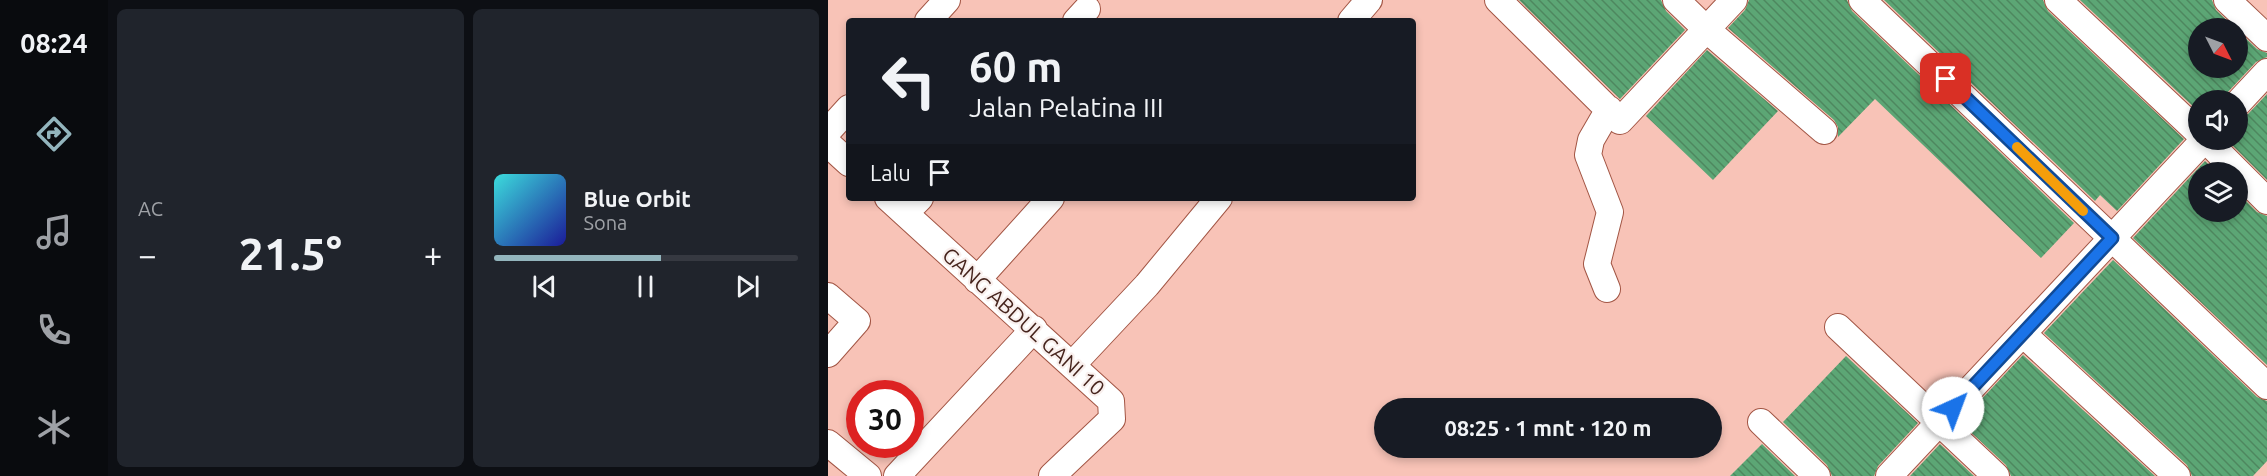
<!DOCTYPE html>
<html lang="id">
<head>
<meta charset="utf-8">
<style>
	body { margin:0; font-family:Ubuntu,sans-serif; background:#20242c; color:#f1f3f6; height:100vh; display:flex; flex-direction:column; font-size:22px; white-space:nowrap }
	* { box-sizing:border-box; margin:0 }
	p { font-size:20px; color:#9ea1a6 }
	.icon { flex:none; width:33px; height:33px; fill:none; stroke:currentColor; stroke-width:2; stroke-linecap:round; stroke-linejoin:round }
	.map { position:relative; flex:1; overflow:hidden }
	.sheet { display:flex; flex-direction:column; gap:9px; padding:9px; background:#0d0f14; width:720px }
	.sheet>* { flex:none }
	.guide { position:absolute; left:18px; top:18px; width:570px; height:183px; border-radius:6px; box-shadow:0 3px 9px #0003; background:#171b24; color:#f1f3f6; overflow:hidden }
	.needle { width:39px; rotate:132deg }
	.buttons { position:absolute; left:1360px; top:18px; display:grid; gap:12px }
	.buttons a { display:grid; place-items:center; width:60px; height:60px; border-radius:50%; background:#171b24; box-shadow:0 3px 9px #0003; font-size:30px }
	.speed { position:absolute; left:18px; top:380px; display:flex; gap:12px; font-size:30px; font-weight:700; text-align:center }
	.speed>* { display:grid; place-content:center; width:78px; height:78px; border-radius:50%; background:#171b24; box-shadow:0 3px 9px #0003; line-height:1 }
	.speed .limit { border:9px solid #d22; background:#fff; color:#111 }
	.pin { position:absolute; display:grid; place-items:center; width:51px; height:51px; color:#fff; margin:-26px; border-radius:12px; box-shadow:0 3px 9px #0006 }
	.me { position:absolute; width:66px; margin:-33px; rotate:43deg; stroke-linejoin:round; filter:drop-shadow(0 0 4px #0008) }
	.turn { display:flex; align-items:center; gap:21px; height:126px; padding:0 24px; font-size:27px }
	.turn .icon { width:78px; height:78px; stroke-width:2.5 }
	.turn b { display:block; font-size:42px; line-height:51px }
	.then { display:flex; align-items:center; height:57px; padding:0 24px; background:#0003; gap:12px; font-size:22px }
	.big { font-size:45px; font-weight:600; line-height:1.1 }
	.sheet .tile { flex:1; display:flex; flex-direction:column; justify-content:center; gap:9px; min-width:0; padding:0 21px; border-radius:9px; background:#20242c }
	.song { display:flex; align-items:center; gap:18px }
	.cover { width:72px; height:72px; border-radius:9px; background:linear-gradient(135deg,hsl(180 70% 55%),hsl(240 70% 35%)) }
	.played { height:6px; border-radius:3px; background:linear-gradient(90deg,#93b5bd 55%,#363941 55%) }
	.keys { display:flex; justify-content:space-around; direction:ltr }
	.heat { display:flex; justify-content:space-between; align-items:center; font-size:33px; direction:ltr }
	.sheet .tiles { flex:1; display:grid; gap:9px; grid-template-columns:repeat(2,1fr) }
	.trip { position:absolute; left:546px; top:398px; width:348px; height:60px; border-radius:30px; background:#171b24; box-shadow:0 3px 9px #0003; font-weight:600; line-height:60px; text-align:center }
	main { display:flex; flex:1; min-height:0 }
	.menu { display:flex; flex-direction:column; width:108px; justify-content:space-around; align-items:center; background:#090b0e; color:#9ea1a6 }
	.menu .icon { width:42px; height:42px }
	.menu .active { color:#93b5bd }
	.menu b { font-size:27px; color:#f1f3f6 }
	.map>svg:first-child { display:block }
</style>
</head>
<body>
<main>
<nav class="menu">
<b>08:24</b>
<svg class="icon active" aria-label="directions" viewBox="0 0 24 24"><path d="M12 3l9 9-9 9-9-9zM9 14v-3h6M13 9l2 2-2 2"/></svg>
<svg class="icon" aria-label="music" viewBox="0 0 24 24"><path d="M9 18V5l10-2v13"/><circle cx="6" cy="18" r="3"/><circle cx="16" cy="16" r="3"/></svg>
<svg class="icon" aria-label="phone" viewBox="0 0 24 24"><path d="M5 4h4l2 5-3 2q2 4 5 5l2-3 5 2v4C11 20 4 13 5 4z"/></svg>
<svg class="icon" aria-label="climate" viewBox="0 0 24 24"><path d="M12 3v18M4 7l16 10M4 17L20 7"/></svg>
</nav>
<section class="sheet">
<div class="tiles">
<div class="tile"><p>AC</p>
<div class="heat"><a>−</a><b class="big">21.5°</b><a>+</a></div>
</div>
<div class="tile">
<div class="song"><i class="cover"></i><div><b>Blue Orbit</b><p>Sona</p></div></div>
<div class="played"></div>
<div class="keys"><svg class="icon" aria-label="previous" viewBox="0 0 24 24"><path d="M18 5L8 12l10 7zM5 5v14"/></svg><svg class="icon" aria-label="pause" viewBox="0 0 24 24"><path d="M8 5v14M16 5v14"/></svg><svg class="icon" aria-label="next" viewBox="0 0 24 24"><path d="M6 5l10 7-10 7zM19 5v14"/></svg></div>
</div>
</div>
</section>
<div class="map">
<svg width="1439" height="476" viewBox="0 0 1439 476">
	<defs>
		<pattern id="building-back-hatch" width="6" height="6" patternUnits="userSpaceOnUse" patternTransform="scale(1.5)"><rect width="6" height="6" fill="#5ca675"/><path d="M-1 5l2 2M0 0l6 6M5-1l2 2" fill="none" stroke="#4e875f"/></pattern>
	</defs>
	<rect width="100%" height="100%" fill="#f8c3b7"/>
	<!-- building -->
	<path fill="url(#building-back-hatch)" d="M691 0H833L838 11 857 30 792 99Z
		M921 0H1019L1024 11 1246 223 1213 258 1047 99 1010 137V127L1006 120 900 28 917 10Z
		M1056 0H1215L1220 11 1356 139 1289 211 1272 195 1267 201Z
		M1252 0H1384L1388 10 1407 28H1371V68H1410V31L1429 49 1439 53V57L1428 62 1399 93 1395 100H1371V112Z
		M879 50 950 111 885 180 818 116Z
		M1439 94V180L1399 140H1410V118L1420 114Z
		M1377 161 1389 172H1371V212H1410V193L1429 212 1439 216V365L1305 238Z
		M1285 260 1429 397 1439 401V461L1425 476H1364L1359 465 1216 333Z
		M1195 355 1327 476H1183L1178 465 1132 422Z
		M1018 356 1090 423 1050 466 1046 476H1004L999 465 955 422Z
		M934 444 967 476H902Z
		M1112 444 1146 476H1082Z"/>
	<g fill="none" stroke-linecap="round" stroke-linejoin="round">
		<defs>
			<path id="street" d="M670 0 792 121 906 0
				M848 0 878 29 996 131
				M1034 0 1439 386
				M1230 0 1371 133
				M1399 0 1439 38
				M100 21 119 0
				M248 21 259 9
				M523 21 541 0
				M1410 103 1439 72
				M0 131 21 108
				M1378 140 1439 201
				M0 144 21 163
				M60 198 283 401 284 419 224 476
				M77 213 92 198
				M149 280 223 198
				M779 289 769 264 782 212 760 155 763 140 781 109
				M0 296 29 321 0 354
				M1010 327 1168 476
				M1195 334 1349 476
				M244 365 319 285 391 198
				M933 422 989 476
				M0 443 40 476
				M69 476 206 329
				M1061 476 1376 140"/>
		</defs>
		<!-- street casing -->
		<use href="#street" stroke="#a25544" stroke-width="28"/>
		<!-- street -->
		<use href="#street" stroke="#fff" stroke-width="26"/>
	</g>
	<g fill="none" stroke-linecap="round" stroke-linejoin="round">
		<defs>
			<path id="route" d="M1118 79 1284 238 1125 408"/>
		</defs>
		<!-- route casing -->
		<use href="#route" stroke="#114b97" stroke-width="15"/>
		<!-- route -->
		<use href="#route" stroke="#1a73e8" stroke-width="10"/>
		<!-- slow -->
		<path stroke="#f59e0b" stroke-width="10" d="M1189 147 1255 211"/>
	</g>
	<g text-anchor="middle" dominant-baseline="central" stroke-width="4.5" stroke-linejoin="round" paint-order="stroke">
		<!-- street labels -->
		<g font-size="21" fill="#46241d" stroke="#f9f0ee">
			<text transform="translate(196 321) rotate(42)">GANG ABDUL GANI 10</text>
		</g>
	</g>
</svg>
<div class="buttons">
<a><svg class="needle" viewBox="-14 -14 28 28"><path d="M0-13l5 13h-10z" fill="#e53935"/><path d="M0 13l5-13h-10z" fill="#9ea1a6"/></svg></a>
<a><svg class="icon" aria-label="sound" viewBox="0 0 24 24"><path d="M4 9h4l5-4v14l-5-4H4zM17 9q2 3 0 6"/></svg></a>
<a><svg class="icon" aria-label="layers" viewBox="0 0 24 24"><path d="M12 4l9 5-9 5-9-5zM3 14l9 5 9-5"/></svg></a>
</div>
<div class="speed"><div class="limit">30</div></div>
<div class="pin" style="left:1118px;top:79px;background:#d93025"><svg class="icon" aria-label="arrive" viewBox="0 0 24 24"><path d="M6 21V4h12l-3 4 3 4H6"/></svg></div>
<svg class="me" style="left:1125px;top:408px" viewBox="-20 -20 40 40"><circle r="19" fill="#fff"/><path d="M0-13L10 11 0 6-10 11z" fill="#1a73e8"/></svg>
<div class="trip">08:25 · 1 mnt · 120 m</div>
<div class="guide">
<div class="turn"><svg class="icon" aria-label="left" viewBox="0 0 24 24"><path d="M17 20v-9H6M10 6l-5 5 5 5"/></svg><div><b>60 m</b>Jalan Pelatina III</div></div>
<div class="then">Lalu<svg class="icon" aria-label="arrive" viewBox="0 0 24 24"><path d="M6 21V4h12l-3 4 3 4H6"/></svg></div>
</div>
</div>
</main>
</body>
</html>
